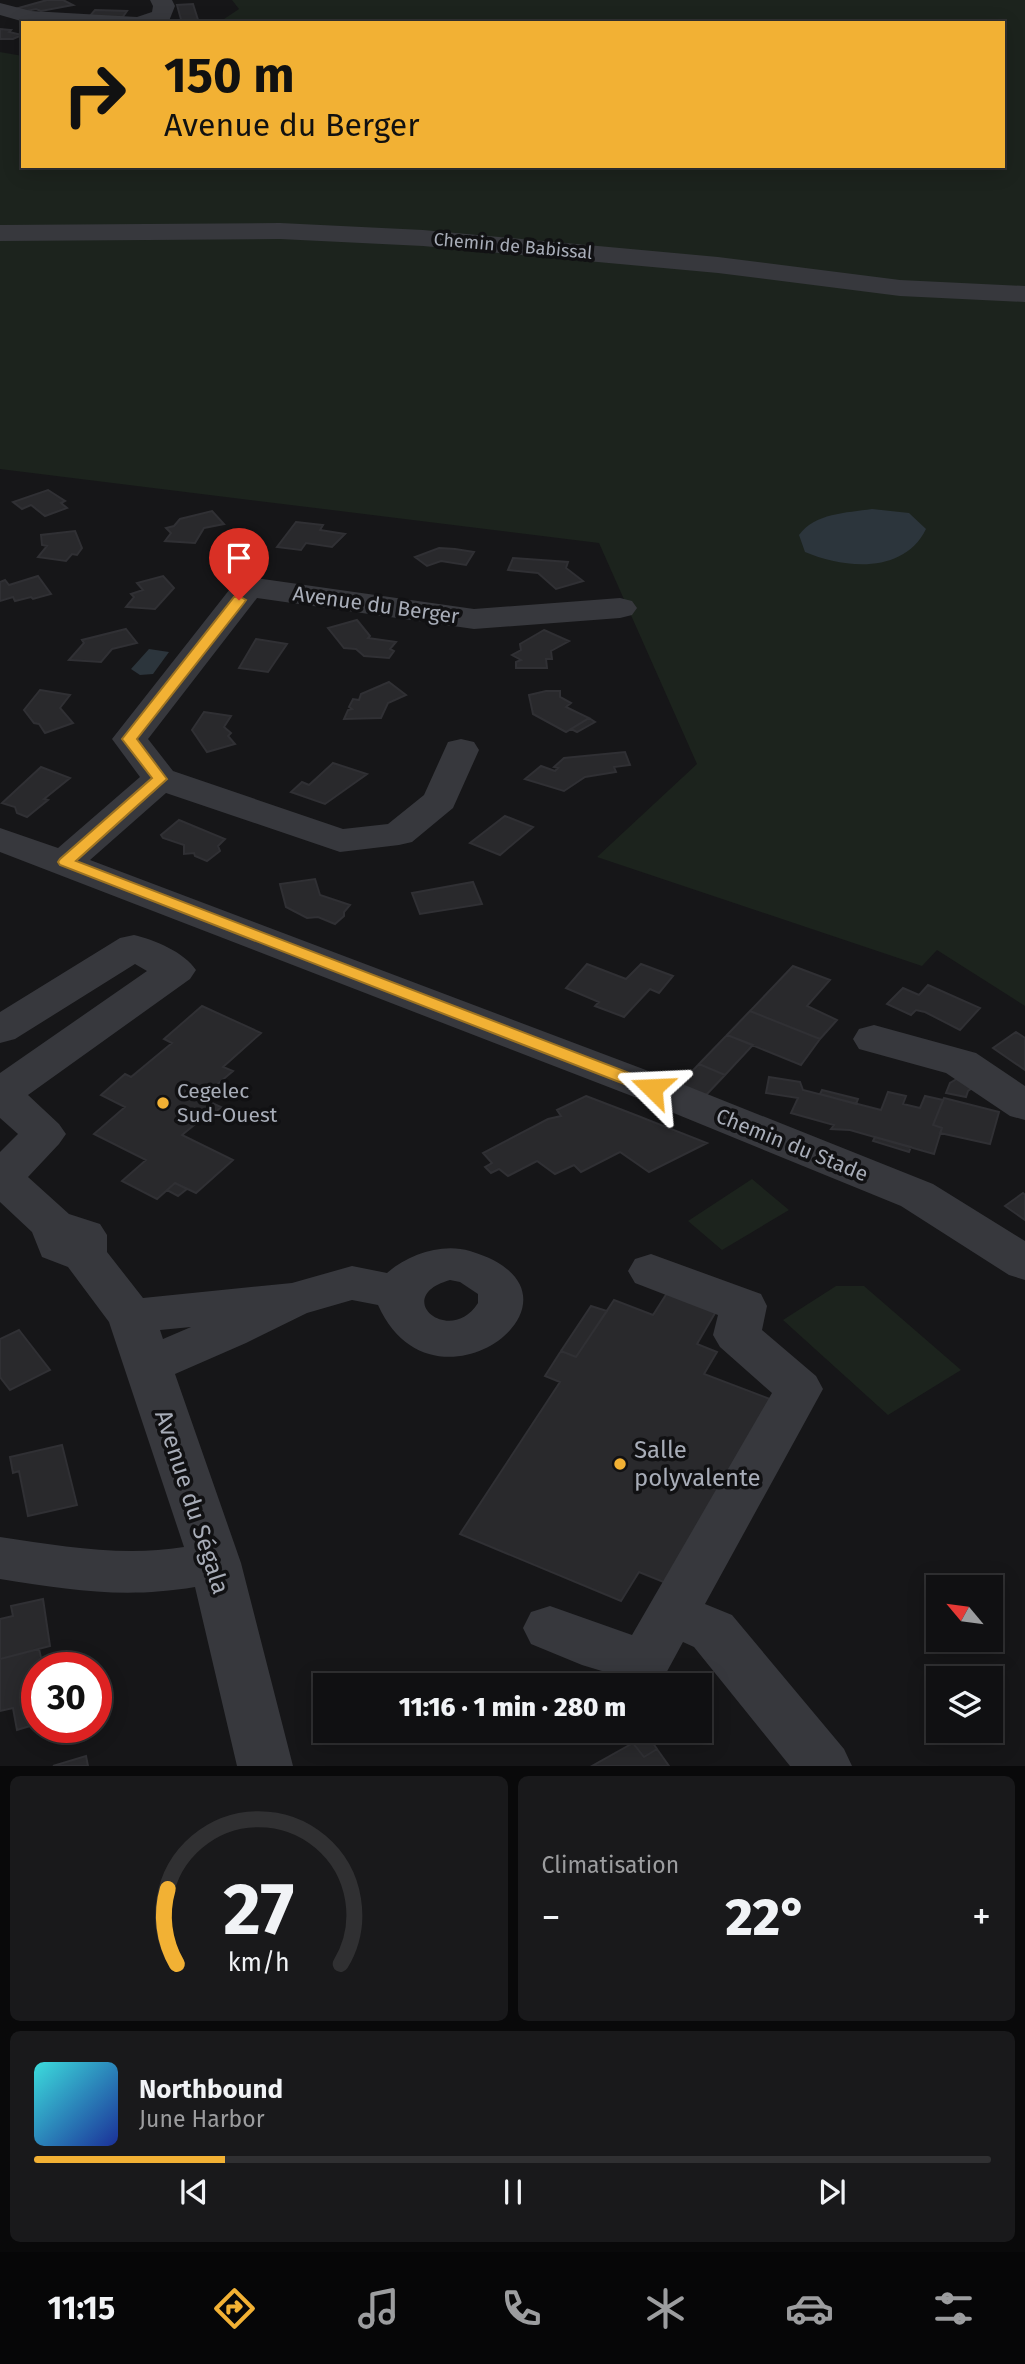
<!DOCTYPE html>
<html lang="fr">
<head>
<meta charset="utf-8">
<style>
	body { margin:0; font-family:"Fira Sans",sans-serif; background:#19191b; color:#f1f3f6; height:100vh; display:flex; flex-direction:column; font-size:26px; white-space:nowrap }
	* { box-sizing:border-box; margin:0 }
	p { font-size:23px; color:#9c9d9f }
	.icon { flex:none; width:38px; height:38px; fill:none; stroke:currentColor; stroke-width:2; stroke-linecap:round; stroke-linejoin:round }
	.map { position:relative; height:1766px; overflow:hidden }
	.panel { display:flex; flex-direction:column; gap:10px; padding:10px; background:#09090a; flex:1 }
	.panel>* { flex:none }
	.top-card { position:absolute; left:21px; top:21px; width:984px; height:147px; border-radius:0px; box-shadow:0 4px 18px #0003,0 0 0 2px #303032; background:#f2b134; color:#111; overflow:hidden }
	.needle { width:46px; rotate:299deg }
	.controls { position:absolute; left:926px; top:1575px; display:grid; gap:14px }
	.controls a { display:grid; place-items:center; width:77px; height:77px; border-radius:0px; background:#101012; box-shadow:0 4px 18px #0003,0 0 0 2px #303032; font-size:35px }
	.speed { position:absolute; left:21px; top:1652px; display:flex; gap:14px; font-size:35px; font-weight:700; text-align:center }
	.speed>* { display:grid; place-content:center; width:91px; height:91px; border-radius:50%; background:#101012; box-shadow:0 4px 18px #0003,0 0 0 2px #303032; line-height:1 }
	.speed .limit { border:10px solid #d22; background:#fff; color:#111 }
	.pin { position:absolute; display:grid; place-items:center; width:60px; height:60px; color:#fff; margin:-72px -30px; border-radius:50% 50% 50% 0; rotate:-45deg; box-shadow:0 0 7px #0007 }
	.pin .icon { rotate:45deg }
	.me { position:absolute; width:77px; margin:-38px; rotate:291deg; stroke-linejoin:round; filter:drop-shadow(0 0 5px #0008) }
	.turn { display:flex; align-items:center; gap:24px; height:147px; padding:0 28px; font-size:32px }
	.turn .icon { width:91px; height:91px; stroke-width:2.5 }
	.turn b { display:block; font-size:49px; line-height:60px }
	.big { font-size:52px; font-weight:800; line-height:1.1 }
	.panel .card { flex:1; display:flex; flex-direction:column; justify-content:center; gap:10px; min-width:0; padding:0 24px; border-radius:10px; background:#19191b }
	.panel .dial { align-items:center; gap:0 }
	.dial svg { height:182px; overflow:visible; fill:none; stroke:#303032; stroke-width:7; stroke-linecap:round; text-anchor:middle }
	.dial text { fill:#f1f3f6; stroke:none }
	.song { display:flex; align-items:center; gap:21px }
	.cover { width:84px; height:84px; border-radius:10px; background:linear-gradient(135deg,hsl(180 70% 55%),hsl(230 70% 35%)) }
	.played { height:7px; border-radius:4px; background:linear-gradient(90deg,#f2b134 20%,#303032 20%) }
	.keys { display:flex; justify-content:space-around; direction:ltr }
	.heat { display:flex; justify-content:space-between; align-items:center; font-size:38px; direction:ltr }
	.panel .tiles { flex:1; display:grid; gap:10px; grid-template-columns:1fr 1fr }
	.card:last-child { grid-column:span 2 }
	.trip { position:absolute; left:313px; top:1673px; width:399px; height:70px; border-radius:0px; background:#101012; box-shadow:0 4px 18px #0003,0 0 0 2px #303032; font-weight:800; line-height:70px; text-align:center }
	.dock { display:flex; height:112px; justify-content:space-around; align-items:center; background:#060607; color:#9c9d9f }
	.dock .icon { width:49px; height:49px }
	.dock .active { color:#f2b134 }
	.dock b { font-size:32px; color:#f1f3f6 }
	.map>svg:first-child { display:block }
</style>
</head>
<body>
<div class="map">
<svg width="1025" height="1766" viewBox="0 0 1025 1766">
	<rect width="100%" height="100%" fill="#161618"/>
	<!-- green -->
	<path fill="#1c231d" d="M232 0H1025V1006L937 950 922 966 597 857 697 764 599 543 0 469V52L23 56V166H1003V23H218L239 9Z
		M752 1179 789 1210 722 1250 688 1221Z
		M836 1286H864L961 1370 888 1415 783 1320Z"/>
	<!-- water -->
	<path fill="#2c353c" d="M872 509 909 513 926 529C904 574 845 569 805 552L799 535C815 513 846 513 872 509Z
		M149 649 169 652 153 674 140 675 131 669Z"/>
	<!-- building -->
	<path fill="#29292c" stroke="#303034" stroke-width="2" d="M47 0H63L73 5 41 11 36 9 22 12 15 9Z
		M193 4 199 23H182L177 5Z
		M95 10 127 11 122 18 89 17Z
		M0 29 11 30 9 32 22 35 13 39H0Z
		M48 490 65 501 61 503 67 508 45 516 31 505 22 509 13 502Z
		M212 511 224 524 204 528 195 543 165 541 171 533 166 528 174 526 180 519Z
		M296 522 323 525 320 530 345 534 332 547 306 543 301 550 277 547Z
		M75 531 82 548 77 555 72 554 66 561 38 557 47 546 42 545 41 535Z
		M439 548 455 549 474 552 466 565 441 561 427 566 415 557Z
		M513 558 568 562 566 568 583 581 556 589 538 573 508 570Z
		M38 576 51 594 33 599 31 597 15 601 13 597 0 601V582L5 580 9 585Z
		M163 576 174 588 155 609 126 607 134 597 131 594 143 590 137 583Z
		M357 620 370 636 368 638 396 642 390 649 394 651 389 658 364 656 356 649 344 648 328 628Z
		M126 629 137 643 112 649 101 662 69 660 84 643 82 640Z
		M544 630 569 641 551 651 552 659H546L547 668H516V662L521 660 512 655 521 650 520 644Z
		M256 639 287 644 268 672 239 668Z
		M389 682 406 695 388 703 381 718 344 719 348 710 352 709 349 707 353 699 359 700 361 694Z
		M40 690 70 695 60 708 73 723 45 733 39 724 34 723 24 710Z
		M546 691H560V697L571 703 566 707 589 718 566 732 533 714 529 695Z
		M204 712 231 716 224 727 231 733 228 736 235 744 207 752 192 730Z
		M589 718 595 722 577 732 571 729Z
		M625 752 630 765 614 767 616 772 585 777 564 791 525 779 541 766 555 771 558 768 554 767 564 758Z
		M333 763 367 774 325 804 291 792 302 782 309 785Z
		M41 767 70 778 44 799 48 800 27 817 17 813 15 807 2 803Z
		M505 816 533 827 500 855 470 843Z
		M179 820 225 839 218 846 220 851 207 861 195 856 194 853 184 854V845L163 838 161 835Z
		M315 879 320 895 350 905 344 912V916L335 924 318 917 307 918 286 907 280 884Z
		M473 882 482 904 420 914 412 893Z
		M587 964 626 979 641 964 673 976 659 993 650 989 624 1017 595 1006 599 1002 566 988Z
		M793 966 830 980 807 1006 837 1020 820 1039 750 1011Z
		M928 985 980 1008 960 1030 925 1012 916 1010 911 1015 887 1004 903 988 919 995Z
		M202 1006 261 1033 223 1067 233 1071 201 1098 221 1107 204 1123 199 1121 182 1135 233 1160 196 1193 175 1183 157 1199 122 1181 146 1160 94 1134 125 1107 101 1095 125 1074 131 1077 172 1043 164 1039Z
		M750 1011 820 1039 801 1065 727 1035Z
		M1016 1032 1025 1038V1070L993 1048Z
		M727 1035 753 1045 725 1075 699 1064Z
		M699 1064 725 1075 706 1095 679 1085Z
		M962 1076 976 1085 968 1091 966 1097 946 1093 950 1083Z
		M769 1077 800 1082 803 1090 881 1110 888 1092 906 1096 903 1104 920 1108 925 1096 943 1100 933 1125 942 1128 934 1154 850 1130 831 1129 834 1125 791 1113 798 1098 766 1093Z
		M822 1090 858 1099 856 1104 820 1094Z
		M586 1096 633 1114 707 1143 649 1172 620 1152 581 1172 574 1165 555 1174 537 1161 508 1176 499 1169 491 1173 485 1167 492 1163 483 1153 548 1119 561 1116 557 1110Z
		M944 1098 999 1112 990 1144 940 1133 942 1128 933 1125Z
		M875 1137 911 1147 909 1152 873 1141Z
		M175 1183 187 1189 178 1196 167 1190Z
		M1023 1193 1025 1195V1220L1005 1206Z
		M669 1290 718 1308 697 1344 717 1352 704 1374 770 1399 666 1583 639 1572 621 1601 460 1534 560 1382 545 1376 561 1351 576 1357 614 1300 653 1315Z
		M591 1306 607 1311 576 1357 561 1351Z
		M19 1330 50 1370 10 1390 0 1377V1339Z
		M62 1445 77 1505 28 1516 19 1471 13 1473 10 1457Z
		M43 1599 50 1646 0 1659V1619L13 1616 11 1606Z
		M39 1649 42 1662 41 1668H37V1724L17 1730 13 1708 0 1711V1659Z
		M648 1736 657 1749 644 1757 633 1743Z
		M633 1743 644 1757 657 1749 669 1766H592Z
		M86 1756 88 1766H53Z"/>
	<g fill="none" stroke-linecap="round" stroke-linejoin="round">
		<!-- minor -->
		<path fill="#37383d" fill-rule="evenodd" d="M150 0H172L175 6 169 21 162 23H28L0 15V3L31 11 137 17 152 12 153 6Z
			M280 223 423 230 718 257 900 280 1025 286V302L900 296 718 273 423 246 280 239 0 241V225Z
			M249 577 474 609 620 598 632 601 637 608 632 615 620 618 474 629 257 598 148 739 173 771 343 829 388 824 424 795 448 742 461 739 474 742 479 750 453 808 412 842 399 845 340 852 166 793 90 860 667 1078 933 1184 1025 1241V1280L1009 1275 901 1206 637 1098 0 852V828L58 848 140 777 112 739 237 580Z
			M134 935C155 940 184 952 196 970L190 979 28 1095 59 1124 66 1134 59 1144 28 1177 69 1214 100 1224 107 1235V1252L143 1298 292 1283 352 1266 387 1273C409 1254 442 1243 470 1251 611 1293 434 1431 378 1305L352 1300 307 1313 246 1343 175 1374 241 1563 293 1766H237L195 1587C124 1599 70 1590 0 1579V1537C62 1546 122 1557 184 1547L109 1322 68 1267 42 1257 32 1232 0 1202V1152L18 1134 0 1118V1073L147 971 135 964 15 1039 0 1043V1012L120 938ZM450 1280 460 1282 478 1294V1303C450 1347 390 1297 450 1280ZM191 1327 163 1339 160 1330Z
			M874 1025 976 1053 1025 1086V1120L1010 1116 946 1073 859 1049 853 1039 859 1029Z
			M651 1254 761 1294 767 1306 762 1330 816 1376 823 1389 705 1604 732 1615 844 1749 852 1766H790L694 1647 683 1642 664 1677 645 1684 582 1665 531 1644 523 1628 531 1612 550 1606 632 1635 772 1393 720 1347 713 1335 718 1315 635 1283 628 1271 635 1259Z"/>
	</g>
	<!-- route -->
	<path fill="#f2b134" stroke="#9d7322" stroke-width="2" d="M239 596 246 600 244 603 137 739 167 779 76 861 658 1084 660 1088 658 1092H645L60 865 58 862 60 859 152 778 122 739 234 597Z"/>
	<!-- markers -->
	<g fill="#f2b134" stroke="#111113" stroke-width="2.5">
		<circle cx="163" cy="1103" r="7"/>
		<circle cx="620" cy="1464" r="7"/>
	</g>
	<g text-anchor="middle" dominant-baseline="central" stroke-width="7" stroke-linejoin="round" paint-order="stroke">
		<!-- far-street labels -->
		<g font-size="18" fill="#a8adb8" stroke="#111113">
			<text transform="translate(513 246) rotate(5)">Chemin de Babissal</text>
		</g>
		<!-- street labels -->
		<g font-size="21" fill="#a8adb8" stroke="#111113">
			<text transform="translate(376 605) rotate(8)">Avenue du Berger</text>
			<text transform="translate(792 1145) rotate(22)">Chemin du Stade</text>
		</g>
		<!-- poi labels -->
		<g font-size="21" fill="#a8adb8" stroke="#111113" text-anchor="start">
			<text x="177" y="1091">Cegelec<tspan x="177" dy="24">Sud-Ouest</tspan></text>
		</g>
		<!-- near-poi labels -->
		<g font-size="24" fill="#a8adb8" stroke="#111113" text-anchor="start">
			<text x="634" y="1450">Salle<tspan x="634" dy="28">polyvalente</tspan></text>
		</g>
		<!-- near-street labels -->
		<g font-size="24" fill="#a8adb8" stroke="#111113">
			<text transform="translate(192 1502) rotate(72)">Avenue du Ségala</text>
		</g>
	</g>
</svg>
<div class="controls">
<a><svg class="needle" viewBox="-14 -14 28 28"><path d="M0-13l5 13h-10z" fill="#e53935"/><path d="M0 13l5-13h-10z" fill="#9c9d9f"/></svg></a>
<a><svg class="icon" aria-label="layers" viewBox="0 0 24 24"><path d="M12 4l9 5-9 5-9-5zM3 14l9 5 9-5"/></svg></a>
</div>
<div class="speed"><div class="limit">30</div></div>
<div class="pin" style="left:239px;top:600px;background:#d93025"><svg class="icon" aria-label="arrive" viewBox="0 0 24 24"><path d="M6 21V4h12l-3 4 3 4H6"/></svg></div>
<svg class="me" style="left:652px;top:1088px" viewBox="-20 -20 40 40"><path d="M0-17L14 15 0 8-14 15z" fill="#f2b134" stroke="#fff" stroke-width="4"/></svg>
<div class="trip">11:16 · 1 min · 280 m</div>
<div class="top-card">
<div class="turn"><svg class="icon" aria-label="right" viewBox="0 0 24 24"><path d="M7 20v-9h11M14 6l5 5-5 5"/></svg><div><b>150 m</b>Avenue du Berger</div></div>
</div>
</div>
<section class="panel">
<div class="tiles">
<div class="card dial"><svg viewBox="0 0 100 80">
<path d="M14 69A42 42 0 1 1 86 69"/>
<path d="M14 69A42 42 0 0 1 10 36" stroke="#f2b134"/>
<text x="50" y="56" font-size="32" font-weight="700">27</text>
<text x="50" y="72" font-size="11">km/h</text>
</svg></div>
<div class="card"><p>Climatisation</p>
<div class="heat"><a>−</a><b class="big">22°</b><a>+</a></div>
</div>
<div class="card">
<div class="song"><i class="cover"></i><div><b>Northbound</b><p>June Harbor</p></div></div>
<div class="played"></div>
<div class="keys"><svg class="icon" aria-label="previous" viewBox="0 0 24 24"><path d="M18 5L8 12l10 7zM5 5v14"/></svg><svg class="icon" aria-label="pause" viewBox="0 0 24 24"><path d="M8 5v14M16 5v14"/></svg><svg class="icon" aria-label="next" viewBox="0 0 24 24"><path d="M6 5l10 7-10 7zM19 5v14"/></svg></div>
</div>
</div>
</section>
<nav class="dock">
<b>11:15</b>
<svg class="icon active" aria-label="directions" viewBox="0 0 24 24"><path d="M12 3l9 9-9 9-9-9zM9 14v-3h6M13 9l2 2-2 2"/></svg>
<svg class="icon" aria-label="music" viewBox="0 0 24 24"><path d="M9 18V5l10-2v13"/><circle cx="6" cy="18" r="3"/><circle cx="16" cy="16" r="3"/></svg>
<svg class="icon" aria-label="phone" viewBox="0 0 24 24"><path d="M5 4h4l2 5-3 2q2 4 5 5l2-3 5 2v4C11 20 4 13 5 4z"/></svg>
<svg class="icon" aria-label="climate" viewBox="0 0 24 24"><path d="M12 3v18M4 7l16 10M4 17L20 7"/></svg>
<svg class="icon" aria-label="car" viewBox="0 0 24 24"><path d="M5 17H2v-5l4-1 3-4h7l3 4 3 1v5h-3M9 17h6M6 11h13"/><circle cx="7" cy="17" r="2"/><circle cx="17" cy="17" r="2"/></svg>
<svg class="icon" aria-label="filters" viewBox="0 0 24 24"><path d="M4 7h16M4 17h16"/><circle cx="9" cy="7" r="2"/><circle cx="15" cy="17" r="2"/></svg>
</nav>
</body>
</html>
